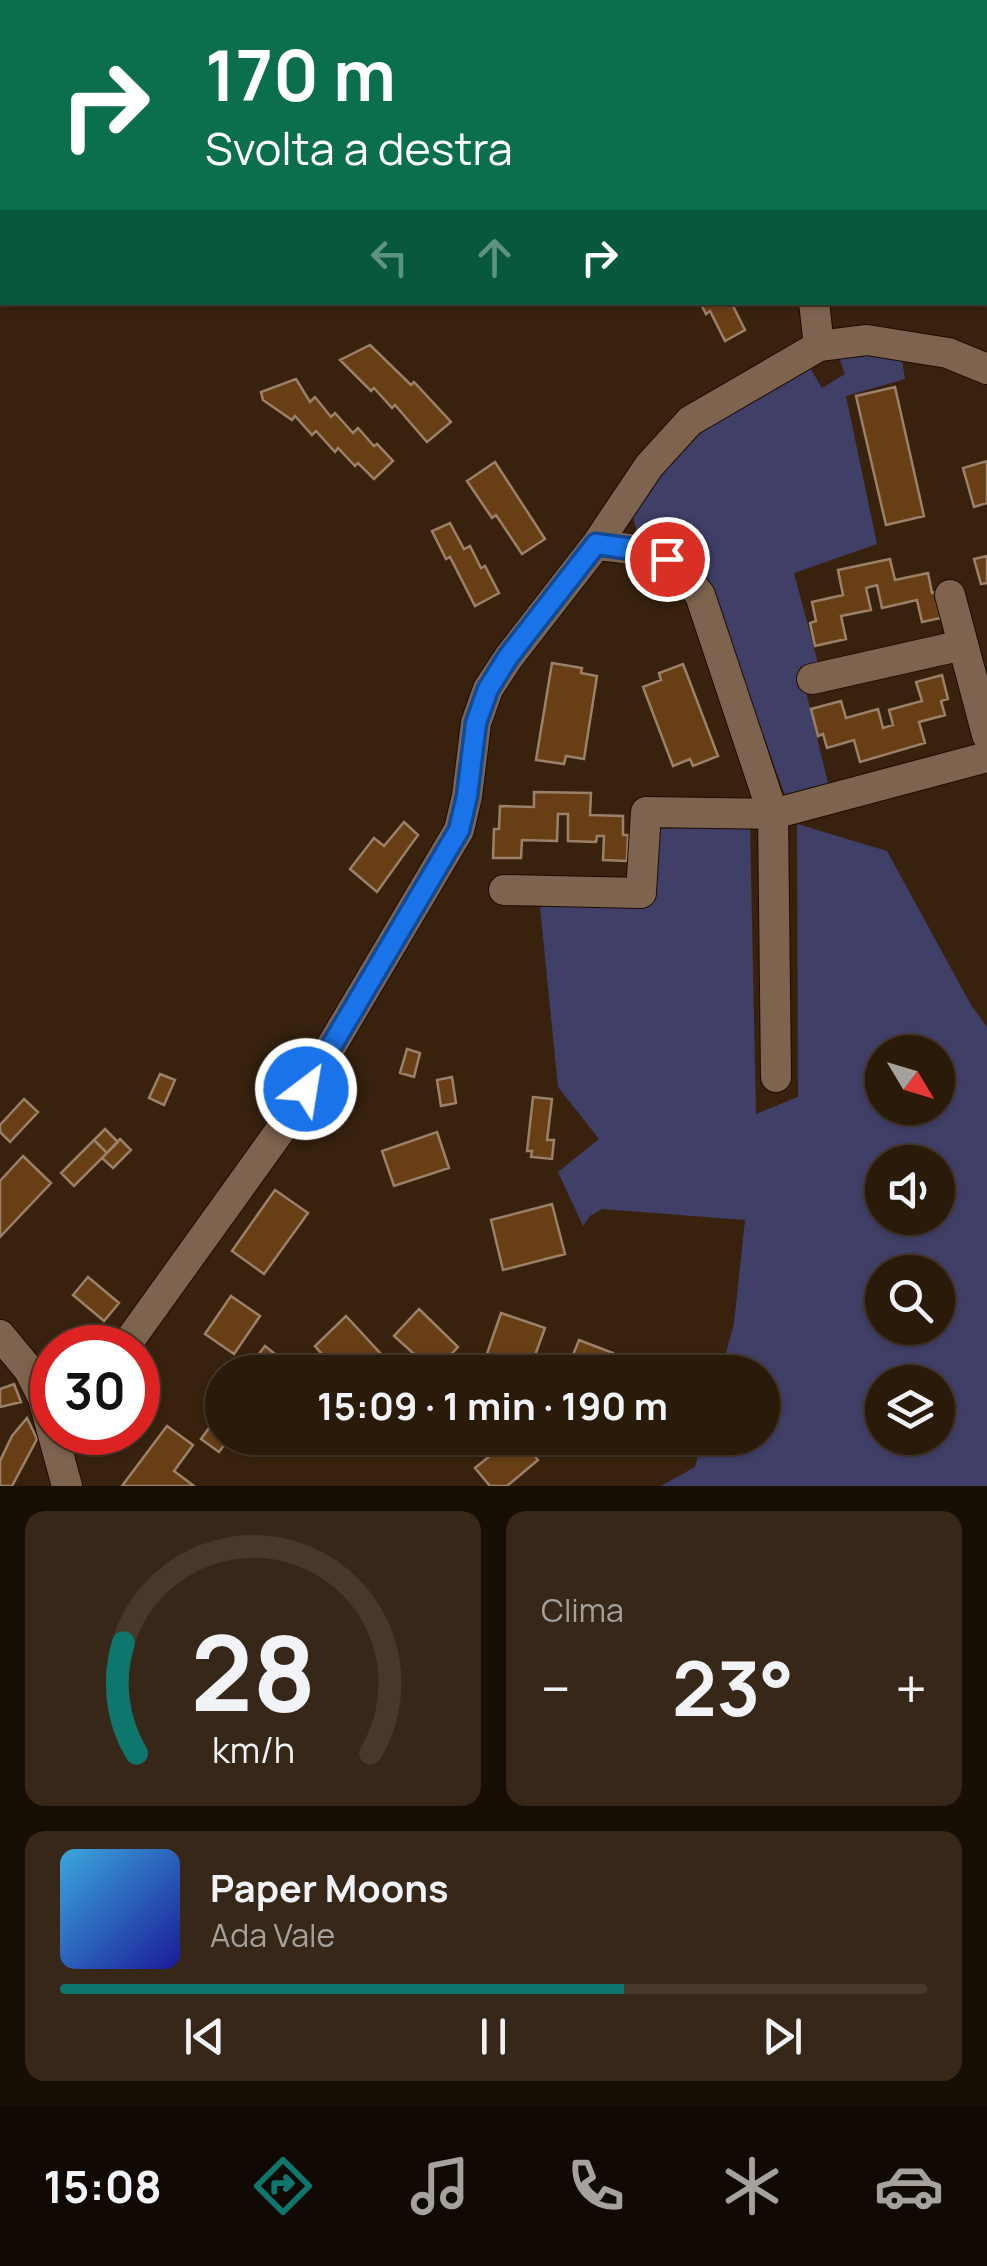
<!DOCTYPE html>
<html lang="it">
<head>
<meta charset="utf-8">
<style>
	body { margin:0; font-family:Manrope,sans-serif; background:#362718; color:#f1f3f6; height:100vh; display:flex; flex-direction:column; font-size:38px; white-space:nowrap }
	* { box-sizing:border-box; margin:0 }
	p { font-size:32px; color:#a5a19c }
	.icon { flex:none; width:55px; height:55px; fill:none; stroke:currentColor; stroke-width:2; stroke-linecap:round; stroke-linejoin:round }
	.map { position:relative; height:1486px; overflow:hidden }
	.sheet { display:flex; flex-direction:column; gap:25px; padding:25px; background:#170e06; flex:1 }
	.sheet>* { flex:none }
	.hud { position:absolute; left:0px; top:0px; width:988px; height:305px; box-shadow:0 2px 8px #0004,0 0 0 2px #46382b; background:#0b6e4f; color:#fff; overflow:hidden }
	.needle { width:65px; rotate:128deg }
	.controls { position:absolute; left:865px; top:1035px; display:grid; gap:20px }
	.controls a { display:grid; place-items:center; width:90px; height:90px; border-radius:50%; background:#2a1a0a; box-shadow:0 2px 8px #0004,0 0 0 2px #46382b; font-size:50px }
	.speed { position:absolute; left:30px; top:1325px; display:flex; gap:20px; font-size:50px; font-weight:700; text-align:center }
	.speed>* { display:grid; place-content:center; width:130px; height:130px; border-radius:50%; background:#2a1a0a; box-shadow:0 2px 8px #0004,0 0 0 2px #46382b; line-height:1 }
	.speed .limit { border:15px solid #d22; background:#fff; color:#111 }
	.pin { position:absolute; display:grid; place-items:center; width:85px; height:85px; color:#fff; margin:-42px; border:5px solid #fff; border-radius:50%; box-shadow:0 2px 10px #0007 }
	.me { position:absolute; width:110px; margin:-55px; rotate:31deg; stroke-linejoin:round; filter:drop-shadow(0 0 8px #0008) }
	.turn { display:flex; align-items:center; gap:35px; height:210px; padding:0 40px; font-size:45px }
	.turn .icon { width:130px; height:130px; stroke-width:2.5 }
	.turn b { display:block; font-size:70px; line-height:85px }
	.lanes { display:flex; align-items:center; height:95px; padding:0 40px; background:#0003; justify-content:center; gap:50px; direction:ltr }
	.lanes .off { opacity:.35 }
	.big { font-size:75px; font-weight:700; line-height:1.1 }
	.sheet .card { flex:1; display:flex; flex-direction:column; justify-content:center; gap:15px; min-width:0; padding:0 35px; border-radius:20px; background:#362718 }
	.sheet .dial { align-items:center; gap:0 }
	.dial svg { height:260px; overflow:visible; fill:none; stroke:#46382b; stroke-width:7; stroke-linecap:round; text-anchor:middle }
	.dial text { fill:#f1f3f6; stroke:none }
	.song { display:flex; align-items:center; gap:30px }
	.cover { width:120px; height:120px; border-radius:15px; background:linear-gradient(135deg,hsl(200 70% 55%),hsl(240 70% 35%)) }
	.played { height:10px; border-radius:5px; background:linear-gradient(90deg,#0f766e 65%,#46382b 65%) }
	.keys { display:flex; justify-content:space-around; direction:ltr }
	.heat { display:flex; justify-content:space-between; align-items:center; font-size:55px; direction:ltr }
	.sheet .tiles { flex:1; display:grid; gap:25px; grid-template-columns:1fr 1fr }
	.card:last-child { grid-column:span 2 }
	.trip { position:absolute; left:205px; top:1355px; width:575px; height:100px; border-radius:50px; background:#2a1a0a; box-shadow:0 2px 8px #0004,0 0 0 2px #46382b; font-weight:700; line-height:100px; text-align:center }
	.tab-bar { display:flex; height:160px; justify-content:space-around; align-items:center; background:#110a04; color:#a5a19c }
	.tab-bar .icon { width:70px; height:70px }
	.tab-bar .selected { color:#0f766e }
	.tab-bar b { font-size:45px; color:#f1f3f6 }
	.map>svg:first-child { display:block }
</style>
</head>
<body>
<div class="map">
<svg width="987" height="1486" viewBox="0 0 987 1486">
	<rect width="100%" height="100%" fill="#38220e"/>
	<!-- green -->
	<path fill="#403f67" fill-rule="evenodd" d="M901 354 905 379 846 396 877 544 794 573 818 663 800 667 829 787 787 801 712 593C687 553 680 551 637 532L632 514 698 425 809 366 822 388 845 374 838 355Z
		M797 824 887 851 971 1005 987 1027V1486H661L695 1467 703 1438H762V1372H721L734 1323 745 1220 602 1209 590 1216 583 1226 558 1172 599 1139 558 1087 540 907 651 904 654 829 750 825 756 1114 798 1097ZM882 1052H938V1108H882ZM882 1162H938V1218H882ZM882 1272H938V1328H882ZM882 1382H938V1438H882Z"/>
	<!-- building -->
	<path fill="#683e15" stroke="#9b806a" stroke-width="2.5" d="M700 302H731L745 330 725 341 710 311 706 314Z
		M370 345 411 385 414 382 451 422 427 442 395 405 392 408 374 388 371 391 340 360Z
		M296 379 310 402 315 397 331 417 335 413 353 433 358 428 374 446 377 444 393 461 374 479 358 463 355 466 338 448 335 452 316 431 312 435 295 416 292 420 263 400 261 392Z
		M895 387 924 516 886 525 856 396Z
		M987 461V503L974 507 963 468Z
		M495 462 545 539 522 554 496 515 492 518 467 481Z
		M450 523 464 549 470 546 481 568 485 566 499 593 475 606 450 557 446 559 432 531Z
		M987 556V583L981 584 974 559Z
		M890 559 895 580 928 573 932 593 939 591 945 617 922 622 917 600 882 608 877 585 866 588 871 610 841 616 846 639 815 646 810 623 816 621 812 602 843 595 838 570Z
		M552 663 582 668 581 673 597 676 584 759 566 756 564 764 536 760Z
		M683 664 718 756 693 766 690 759 673 766 643 687 661 680 659 673Z
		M942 675 948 699 941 701 945 715 919 722 925 743 860 762 854 740 827 748 823 734 818 736 811 709 841 701 846 718 878 709 883 728 893 725 889 710 922 701 916 682Z
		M534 792 591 793 590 815 623 816V835H628L627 861 603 860 604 836H597L596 842 568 841V814H558L557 841 522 840 521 858H493L494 829H499L500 806 534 807Z
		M404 822 418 835 377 892 350 869 374 838 384 846Z
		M407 1049 420 1053 414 1077 400 1073Z
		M160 1074 175 1080 164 1105 149 1098Z
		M452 1077 456 1103 441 1106 437 1080Z
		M533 1097 552 1099 547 1140H554L552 1159 531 1157 532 1151H527Z
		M24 1099 38 1112 10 1142 0 1132V1125Z
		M105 1129 118 1142 107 1153 94 1140Z
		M437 1132 449 1168 394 1186 382 1151Z
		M120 1139 131 1150 113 1168 102 1158Z
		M94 1140 107 1153 74 1186 61 1173Z
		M23 1156 51 1183 0 1237V1181Z
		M275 1190 308 1213 264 1274 232 1251Z
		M552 1204 565 1254 503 1270 491 1220Z
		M88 1277 119 1303 104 1321 73 1295Z
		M231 1296 260 1316 234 1354 205 1334Z
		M419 1309 458 1347 434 1372 394 1336Z
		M501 1313 545 1328 529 1372 481 1371Z
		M346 1316 381 1354 363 1372H330L334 1368 315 1346Z
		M579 1340 613 1353 605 1372H566Z
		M265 1346 285 1362 277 1372H245Z
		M14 1384 21 1402 0 1407V1389Z
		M222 1410V1438H229L219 1452 201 1439Z
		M27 1418 37 1439 12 1486H0V1461L12 1436Z
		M167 1426 193 1445 174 1471 194 1486H122Z
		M512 1438H520L538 1460 507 1486H490L475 1468Z"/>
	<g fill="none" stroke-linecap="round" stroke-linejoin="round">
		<defs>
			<path id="minor" d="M884 2 887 0
				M819 346 867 340 948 353 987 369
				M596 545C649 551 666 549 700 595L773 814 776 1077
				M950 595 987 735
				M812 679 963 645
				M504 890 641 893 646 812 773 814 987 757
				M0 1335 29 1370 43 1398 67 1486
				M124 1348 287 1121 459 830 467 796 476 723 488 689 509 657 596 545 649 466 690 421 819 346 814 302"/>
		</defs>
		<!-- minor casing -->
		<use href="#minor" stroke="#1e0b00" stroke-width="32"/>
		<!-- minor -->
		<use href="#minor" stroke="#7e644f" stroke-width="30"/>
	</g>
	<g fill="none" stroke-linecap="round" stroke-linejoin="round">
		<defs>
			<path id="route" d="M306 1089 459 830 467 796 476 723 488 689 508 657 596 544 640 550 667 559"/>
		</defs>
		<!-- route casing -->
		<use href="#route" stroke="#114b97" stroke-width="25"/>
		<!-- route -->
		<use href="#route" stroke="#1a73e8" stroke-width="18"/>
	</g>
</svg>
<div class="controls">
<a><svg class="needle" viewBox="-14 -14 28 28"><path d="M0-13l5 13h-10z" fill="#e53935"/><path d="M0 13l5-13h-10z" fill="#a5a19c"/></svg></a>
<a><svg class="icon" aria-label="sound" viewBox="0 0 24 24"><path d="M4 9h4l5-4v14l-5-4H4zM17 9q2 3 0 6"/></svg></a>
<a><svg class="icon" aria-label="search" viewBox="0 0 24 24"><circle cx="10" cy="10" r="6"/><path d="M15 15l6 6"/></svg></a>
<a><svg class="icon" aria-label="layers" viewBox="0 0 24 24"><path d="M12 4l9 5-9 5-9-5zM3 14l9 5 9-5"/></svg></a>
</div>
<div class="speed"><div class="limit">30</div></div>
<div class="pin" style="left:667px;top:559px;background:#d93025"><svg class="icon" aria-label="arrive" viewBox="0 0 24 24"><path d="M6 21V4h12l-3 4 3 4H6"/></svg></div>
<svg class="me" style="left:306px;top:1089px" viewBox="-20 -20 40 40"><circle r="17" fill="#1a73e8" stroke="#fff" stroke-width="3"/><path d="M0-11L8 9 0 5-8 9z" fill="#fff"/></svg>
<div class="trip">15:09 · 1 min · 190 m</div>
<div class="hud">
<div class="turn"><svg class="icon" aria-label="right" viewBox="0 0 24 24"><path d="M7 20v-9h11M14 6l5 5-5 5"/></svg><div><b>170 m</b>Svolta a destra</div></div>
<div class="lanes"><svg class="icon off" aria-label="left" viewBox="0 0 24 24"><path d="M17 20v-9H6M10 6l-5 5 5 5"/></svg><svg class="icon off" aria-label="ahead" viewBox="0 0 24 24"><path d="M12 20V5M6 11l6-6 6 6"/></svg><svg class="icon" aria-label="right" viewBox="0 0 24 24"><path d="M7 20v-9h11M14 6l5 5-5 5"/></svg></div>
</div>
</div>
<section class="sheet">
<div class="tiles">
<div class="card dial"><svg viewBox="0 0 100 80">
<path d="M14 69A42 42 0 1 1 86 69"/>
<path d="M14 69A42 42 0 0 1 10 35" stroke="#0f766e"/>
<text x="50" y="56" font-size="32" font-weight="700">28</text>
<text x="50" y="72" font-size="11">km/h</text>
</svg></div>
<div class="card"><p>Clima</p>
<div class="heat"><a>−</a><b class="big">23°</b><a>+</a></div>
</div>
<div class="card">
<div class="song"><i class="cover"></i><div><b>Paper Moons</b><p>Ada Vale</p></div></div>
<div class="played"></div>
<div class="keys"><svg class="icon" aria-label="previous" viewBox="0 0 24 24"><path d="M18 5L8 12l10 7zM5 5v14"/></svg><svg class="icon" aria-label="pause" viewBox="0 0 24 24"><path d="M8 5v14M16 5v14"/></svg><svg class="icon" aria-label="next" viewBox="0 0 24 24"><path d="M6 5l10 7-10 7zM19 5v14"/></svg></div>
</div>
</div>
</section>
<nav class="tab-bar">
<b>15:08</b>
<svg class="icon selected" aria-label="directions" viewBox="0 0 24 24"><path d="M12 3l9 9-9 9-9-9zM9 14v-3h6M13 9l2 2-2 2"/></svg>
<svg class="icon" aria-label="music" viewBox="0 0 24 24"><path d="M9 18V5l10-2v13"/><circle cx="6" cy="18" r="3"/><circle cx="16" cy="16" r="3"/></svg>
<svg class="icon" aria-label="phone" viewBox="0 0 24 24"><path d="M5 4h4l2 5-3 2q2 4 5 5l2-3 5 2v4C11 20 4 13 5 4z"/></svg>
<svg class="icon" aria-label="climate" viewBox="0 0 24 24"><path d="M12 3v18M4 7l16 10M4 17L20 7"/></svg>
<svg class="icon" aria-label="car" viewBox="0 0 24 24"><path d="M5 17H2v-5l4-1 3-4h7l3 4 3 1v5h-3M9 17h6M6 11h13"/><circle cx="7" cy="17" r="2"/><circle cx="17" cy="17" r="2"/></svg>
</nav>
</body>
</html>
